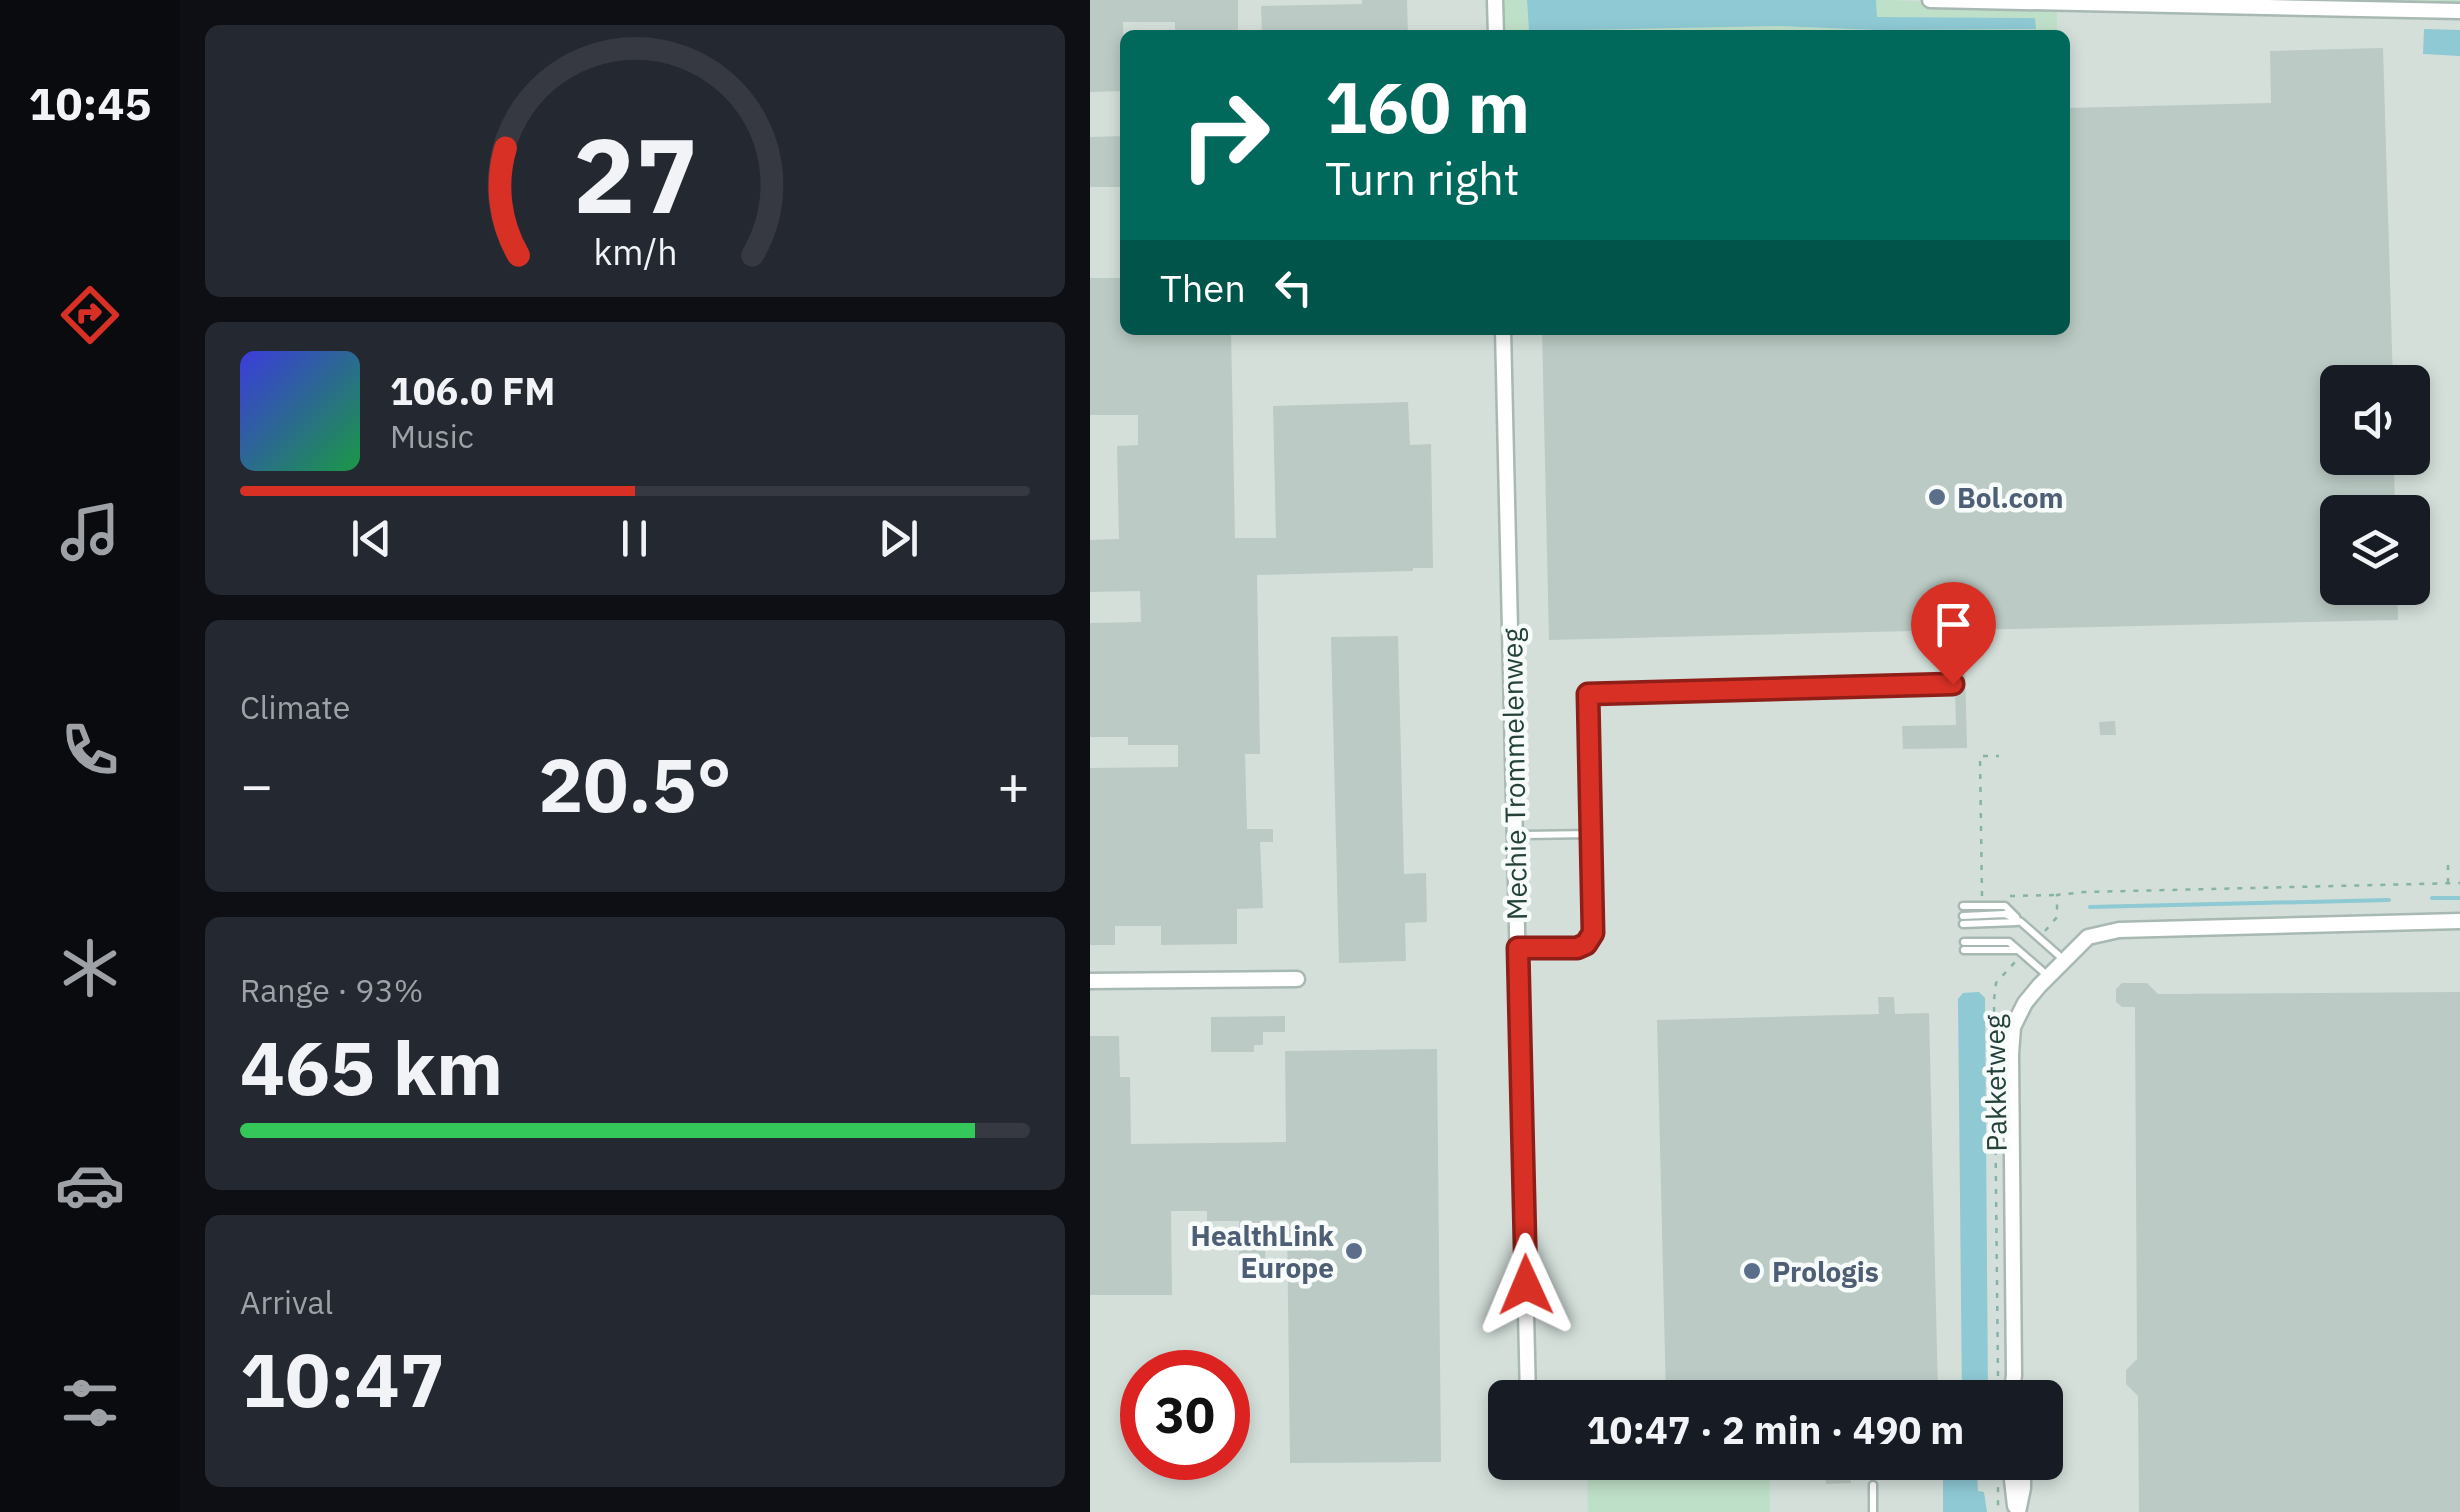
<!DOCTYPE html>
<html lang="en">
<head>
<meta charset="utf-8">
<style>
	body { margin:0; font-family:"IBM Plex Sans",sans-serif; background:#242831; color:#f1f3f6; height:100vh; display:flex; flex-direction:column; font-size:38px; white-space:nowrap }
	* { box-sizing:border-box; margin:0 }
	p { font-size:32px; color:#9ea1a6 }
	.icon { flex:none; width:55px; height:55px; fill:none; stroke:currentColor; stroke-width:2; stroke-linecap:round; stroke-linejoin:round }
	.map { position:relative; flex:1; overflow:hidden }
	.side { display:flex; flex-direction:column; gap:25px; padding:25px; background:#0d0f14; width:910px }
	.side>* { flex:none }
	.top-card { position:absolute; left:30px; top:30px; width:950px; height:305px; border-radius:15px; box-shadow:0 5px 15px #0003; background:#00695c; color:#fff; overflow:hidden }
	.tools { position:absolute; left:1230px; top:365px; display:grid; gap:20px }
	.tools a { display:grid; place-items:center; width:110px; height:110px; border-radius:15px; background:#171b24; box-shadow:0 5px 15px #0003; font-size:50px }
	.speed { position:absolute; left:30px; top:1350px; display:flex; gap:20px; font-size:50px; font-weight:700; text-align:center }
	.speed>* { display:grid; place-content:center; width:130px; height:130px; border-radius:50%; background:#171b24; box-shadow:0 5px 15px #0003; line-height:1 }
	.speed .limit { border:15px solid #d22; background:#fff; color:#111 }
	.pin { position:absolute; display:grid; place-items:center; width:85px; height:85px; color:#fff; margin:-102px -42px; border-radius:50% 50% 50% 0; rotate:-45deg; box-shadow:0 0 10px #0007 }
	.pin .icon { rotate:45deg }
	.me { position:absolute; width:110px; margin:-55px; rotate:359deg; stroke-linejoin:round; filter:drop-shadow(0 0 8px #0008) }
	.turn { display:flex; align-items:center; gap:35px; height:210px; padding:0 40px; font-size:45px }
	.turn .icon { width:130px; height:130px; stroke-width:2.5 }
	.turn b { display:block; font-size:70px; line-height:85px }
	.then { display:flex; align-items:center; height:95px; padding:0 40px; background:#0003; gap:20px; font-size:38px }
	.big { font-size:75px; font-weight:700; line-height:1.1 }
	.side .widget { flex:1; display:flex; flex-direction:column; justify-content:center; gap:15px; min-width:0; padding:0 35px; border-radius:15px; background:#242831 }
	.side .dial { align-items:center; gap:0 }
	.dial svg { height:260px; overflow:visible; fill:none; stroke:#363941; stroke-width:7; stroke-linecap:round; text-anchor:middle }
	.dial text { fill:#f1f3f6; stroke:none }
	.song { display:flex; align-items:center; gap:30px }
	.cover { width:120px; height:120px; border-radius:15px; background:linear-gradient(135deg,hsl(240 70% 55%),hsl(140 70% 35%)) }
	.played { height:10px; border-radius:5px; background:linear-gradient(90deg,#d93025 50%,#363941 50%) }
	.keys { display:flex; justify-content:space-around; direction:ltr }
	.heat { display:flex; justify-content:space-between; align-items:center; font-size:55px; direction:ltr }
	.charge { height:15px; border-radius:8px; background:linear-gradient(90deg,#34c759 93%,#363941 0) }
	.trip { position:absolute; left:398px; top:1380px; width:575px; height:100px; border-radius:15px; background:#171b24; box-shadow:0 5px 15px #0003; font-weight:700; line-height:100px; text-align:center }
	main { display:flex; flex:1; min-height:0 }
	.tabs { display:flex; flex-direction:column; width:180px; justify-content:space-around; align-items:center; background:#090b0e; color:#9ea1a6 }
	.tabs .icon { width:70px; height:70px }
	.tabs .on { color:#d93025 }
	.tabs b { font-size:45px; color:#f1f3f6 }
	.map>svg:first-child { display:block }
</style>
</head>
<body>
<main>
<nav class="tabs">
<b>10:45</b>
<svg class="icon on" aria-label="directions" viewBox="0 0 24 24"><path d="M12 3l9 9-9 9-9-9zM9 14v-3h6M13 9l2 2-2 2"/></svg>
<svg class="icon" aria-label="music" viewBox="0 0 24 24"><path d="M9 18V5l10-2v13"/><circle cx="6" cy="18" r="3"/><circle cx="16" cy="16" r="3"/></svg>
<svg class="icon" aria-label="phone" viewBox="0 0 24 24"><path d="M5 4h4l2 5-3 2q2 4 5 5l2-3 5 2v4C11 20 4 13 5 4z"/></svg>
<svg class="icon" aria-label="climate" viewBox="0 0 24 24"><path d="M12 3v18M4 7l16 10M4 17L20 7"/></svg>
<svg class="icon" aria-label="car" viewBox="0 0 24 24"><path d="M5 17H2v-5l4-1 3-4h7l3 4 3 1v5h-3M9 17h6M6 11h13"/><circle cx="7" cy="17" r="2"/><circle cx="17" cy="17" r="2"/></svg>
<svg class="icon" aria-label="filters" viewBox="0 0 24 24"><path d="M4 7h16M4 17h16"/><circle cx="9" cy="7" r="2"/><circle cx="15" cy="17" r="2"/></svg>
</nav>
<section class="side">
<div class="widget dial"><svg viewBox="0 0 100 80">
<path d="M14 69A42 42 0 1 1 86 69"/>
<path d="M14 69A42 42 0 0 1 10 36" stroke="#d93025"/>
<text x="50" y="56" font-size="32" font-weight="700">27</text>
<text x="50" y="72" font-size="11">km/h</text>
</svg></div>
<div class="widget">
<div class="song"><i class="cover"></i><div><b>106.0 FM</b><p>Music</p></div></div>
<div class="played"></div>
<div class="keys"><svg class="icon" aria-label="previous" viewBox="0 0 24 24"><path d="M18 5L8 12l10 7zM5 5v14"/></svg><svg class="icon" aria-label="pause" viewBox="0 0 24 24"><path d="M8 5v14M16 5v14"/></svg><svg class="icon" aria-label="next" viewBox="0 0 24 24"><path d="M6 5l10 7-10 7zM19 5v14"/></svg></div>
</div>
<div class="widget"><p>Climate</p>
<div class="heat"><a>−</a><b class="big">20.5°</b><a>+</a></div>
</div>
<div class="widget"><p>Range · 93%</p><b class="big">465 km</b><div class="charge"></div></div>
<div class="widget"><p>Arrival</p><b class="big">10:47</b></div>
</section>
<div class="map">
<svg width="1370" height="1512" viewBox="0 0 1370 1512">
	<rect width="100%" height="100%" fill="#e6efeb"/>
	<!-- built -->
	<path fill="#d4dfda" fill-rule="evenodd" d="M0 0H1370V1512H0ZM35 35H975V330H35ZM1248 382H1322V458H1248ZM1248 512H1322V588H1248ZM52 1372H138V1458H52ZM415 1398H955V1462H415Z"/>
	<!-- green -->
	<path fill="#bfe0c8" d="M413 0H437L439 30 687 26 787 30 944 18 787 17 786 0H804L967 9V34L414 35Z
		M1068 0H1370V7Z
		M679 1463 680 1512H498L497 1465Z"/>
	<!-- water -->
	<path fill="#8ec9d4" d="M437 0H786L787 17 945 18 946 29 787 30 687 26 439 31Z
		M1334 29 1370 30V56L1333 54Z
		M889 992 895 998 898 1397 872 1398 868 999 873 993Z
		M853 1471H887L888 1491 894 1492 897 1512H853Z"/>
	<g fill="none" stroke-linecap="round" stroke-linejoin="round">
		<!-- stream -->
		<path stroke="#8ec9d4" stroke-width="4" d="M1342 898H1370
			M1000 907 1299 900"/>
	</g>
	<!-- building -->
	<path fill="#bbcac4" d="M0 0H148V35H85V22H33L34 91 0 92Z
		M272 0H317L318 35H172L171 6 272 4Z
		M1293 48 1303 382H1248V458H1304L1305 512H1248V588H1307L1308 620 874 630 877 748 813 749 812 726 866 725 865 691 870 686 865 678 863 630 459 640 452 330H975V108L1181 103 1180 51Z
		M35 136V187H0V137Z
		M0 278H35V330H141L145 538H186L183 406 318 402 320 445 341 444 343 568H323V571L167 575 170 754H155L157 829H183V842H170L173 908 147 909V944L71 945V926H25V945H0V768L88 767V745H38V737H0V623L51 622 50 591 0 592V540L29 539 27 446 48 445V415H0Z
		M308 636 314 874 336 873 337 922 315 923 316 961 249 963 241 637Z
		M1025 721 1026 735H1010L1009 722Z
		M1032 983H1057L1068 994 1370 992V1512H1049L1048 1396 1036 1384V1370L1047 1359 1045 1007H1032L1026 1002V989Z
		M788 997H804L805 1014 839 1013 848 1394 576 1398 567 1020 789 1014Z
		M195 1016V1032H173V1045H164V1052H121V1017Z
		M0 1036H29L30 1077H40L41 1144 196 1142 195 1051 347 1049 351 1462 200 1463 197 1220 176 1221 175 1262H149V1221H117V1211H81L82 1295H0Z
		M735 1471H760L761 1483 736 1484Z"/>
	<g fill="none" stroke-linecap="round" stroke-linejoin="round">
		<defs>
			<path id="lane" d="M427 835 501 834
				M873 906H915L926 917
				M873 916 915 914 931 922 974 960
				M873 924 927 922
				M874 942H919L958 976
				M429 948 496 944 503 933 498 693 863 685
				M874 950H927
				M783 1485V1512"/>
			<path id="street" d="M405 0 406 35
				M840 0 1370 11
				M413 330 438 1398
				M0 981 207 979
				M921 1398 924 1375 921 1054 923 1027 935 1003 949 986 998 937 1029 930 1370 921
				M920 1462 925 1506
				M928 1512 933 1488V1462"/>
		</defs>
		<!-- lane casing -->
		<use href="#lane" stroke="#a8b8b2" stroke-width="11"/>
		<!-- street casing -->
		<use href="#street" stroke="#a8b8b2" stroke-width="19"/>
		<!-- path -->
		<path stroke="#86b3a5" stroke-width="2.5" stroke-dasharray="5 8" stroke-linecap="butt" d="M1358 865V882
			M892 896 890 756H909
			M920 896 967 895
			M955 931 967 917V895L994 892 1370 883
			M908 1376 904 1000 906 983 925 962
			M902 1462 908 1486V1512"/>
		<!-- lane -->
		<use href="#lane" stroke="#fff" stroke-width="6"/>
		<!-- street -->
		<use href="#street" stroke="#fff" stroke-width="14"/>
	</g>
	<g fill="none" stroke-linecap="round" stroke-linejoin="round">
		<defs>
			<path id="route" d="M436 1285 428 948H487L496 944 503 933 498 694 863 684"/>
		</defs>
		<!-- route casing -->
		<use href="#route" stroke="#8d1f18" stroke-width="25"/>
		<!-- route -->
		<use href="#route" stroke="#d93025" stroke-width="18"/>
	</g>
	<!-- markers -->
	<g fill="#5c6f8a" stroke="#f7fbf9" stroke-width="4">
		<circle cx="847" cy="497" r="10"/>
		<circle cx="264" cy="1251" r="10"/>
		<circle cx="662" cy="1271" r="10"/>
	</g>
	<g text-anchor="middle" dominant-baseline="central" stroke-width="9" stroke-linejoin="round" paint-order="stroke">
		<!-- service labels -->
		<g font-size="28" font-weight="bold" fill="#4e5e75" stroke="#f7fbf9" text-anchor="start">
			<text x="867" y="497">Bol.com</text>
			<text x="244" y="1235" text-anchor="end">HealthLink<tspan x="244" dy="32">Europe</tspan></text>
			<text x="682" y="1271">Prologis</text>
		</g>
		<!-- street labels -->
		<g font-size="28" fill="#24423a" stroke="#f7fbf9">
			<text transform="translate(424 774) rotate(-91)">Mechie Trommelenweg</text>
			<text transform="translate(905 1083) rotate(-91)">Pakketweg</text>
		</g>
	</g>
</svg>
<div class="tools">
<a><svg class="icon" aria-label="sound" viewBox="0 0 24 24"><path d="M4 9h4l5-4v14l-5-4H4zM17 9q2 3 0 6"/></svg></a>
<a><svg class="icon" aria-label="layers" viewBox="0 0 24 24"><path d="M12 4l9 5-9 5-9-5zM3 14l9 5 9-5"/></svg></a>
</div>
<div class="speed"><div class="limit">30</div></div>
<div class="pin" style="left:863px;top:684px;background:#d93025"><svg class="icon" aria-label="arrive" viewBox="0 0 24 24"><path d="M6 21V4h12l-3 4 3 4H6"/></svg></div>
<svg class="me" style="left:436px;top:1285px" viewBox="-20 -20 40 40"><path d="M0-17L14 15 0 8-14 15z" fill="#d93025" stroke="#fff" stroke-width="4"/></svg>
<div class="trip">10:47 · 2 min · 490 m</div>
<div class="top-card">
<div class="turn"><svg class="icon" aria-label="right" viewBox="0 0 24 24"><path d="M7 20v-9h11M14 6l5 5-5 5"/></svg><div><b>160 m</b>Turn right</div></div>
<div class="then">Then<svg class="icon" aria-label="left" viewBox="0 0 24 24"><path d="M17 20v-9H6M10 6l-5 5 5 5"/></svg></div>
</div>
</div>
</main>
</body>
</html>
